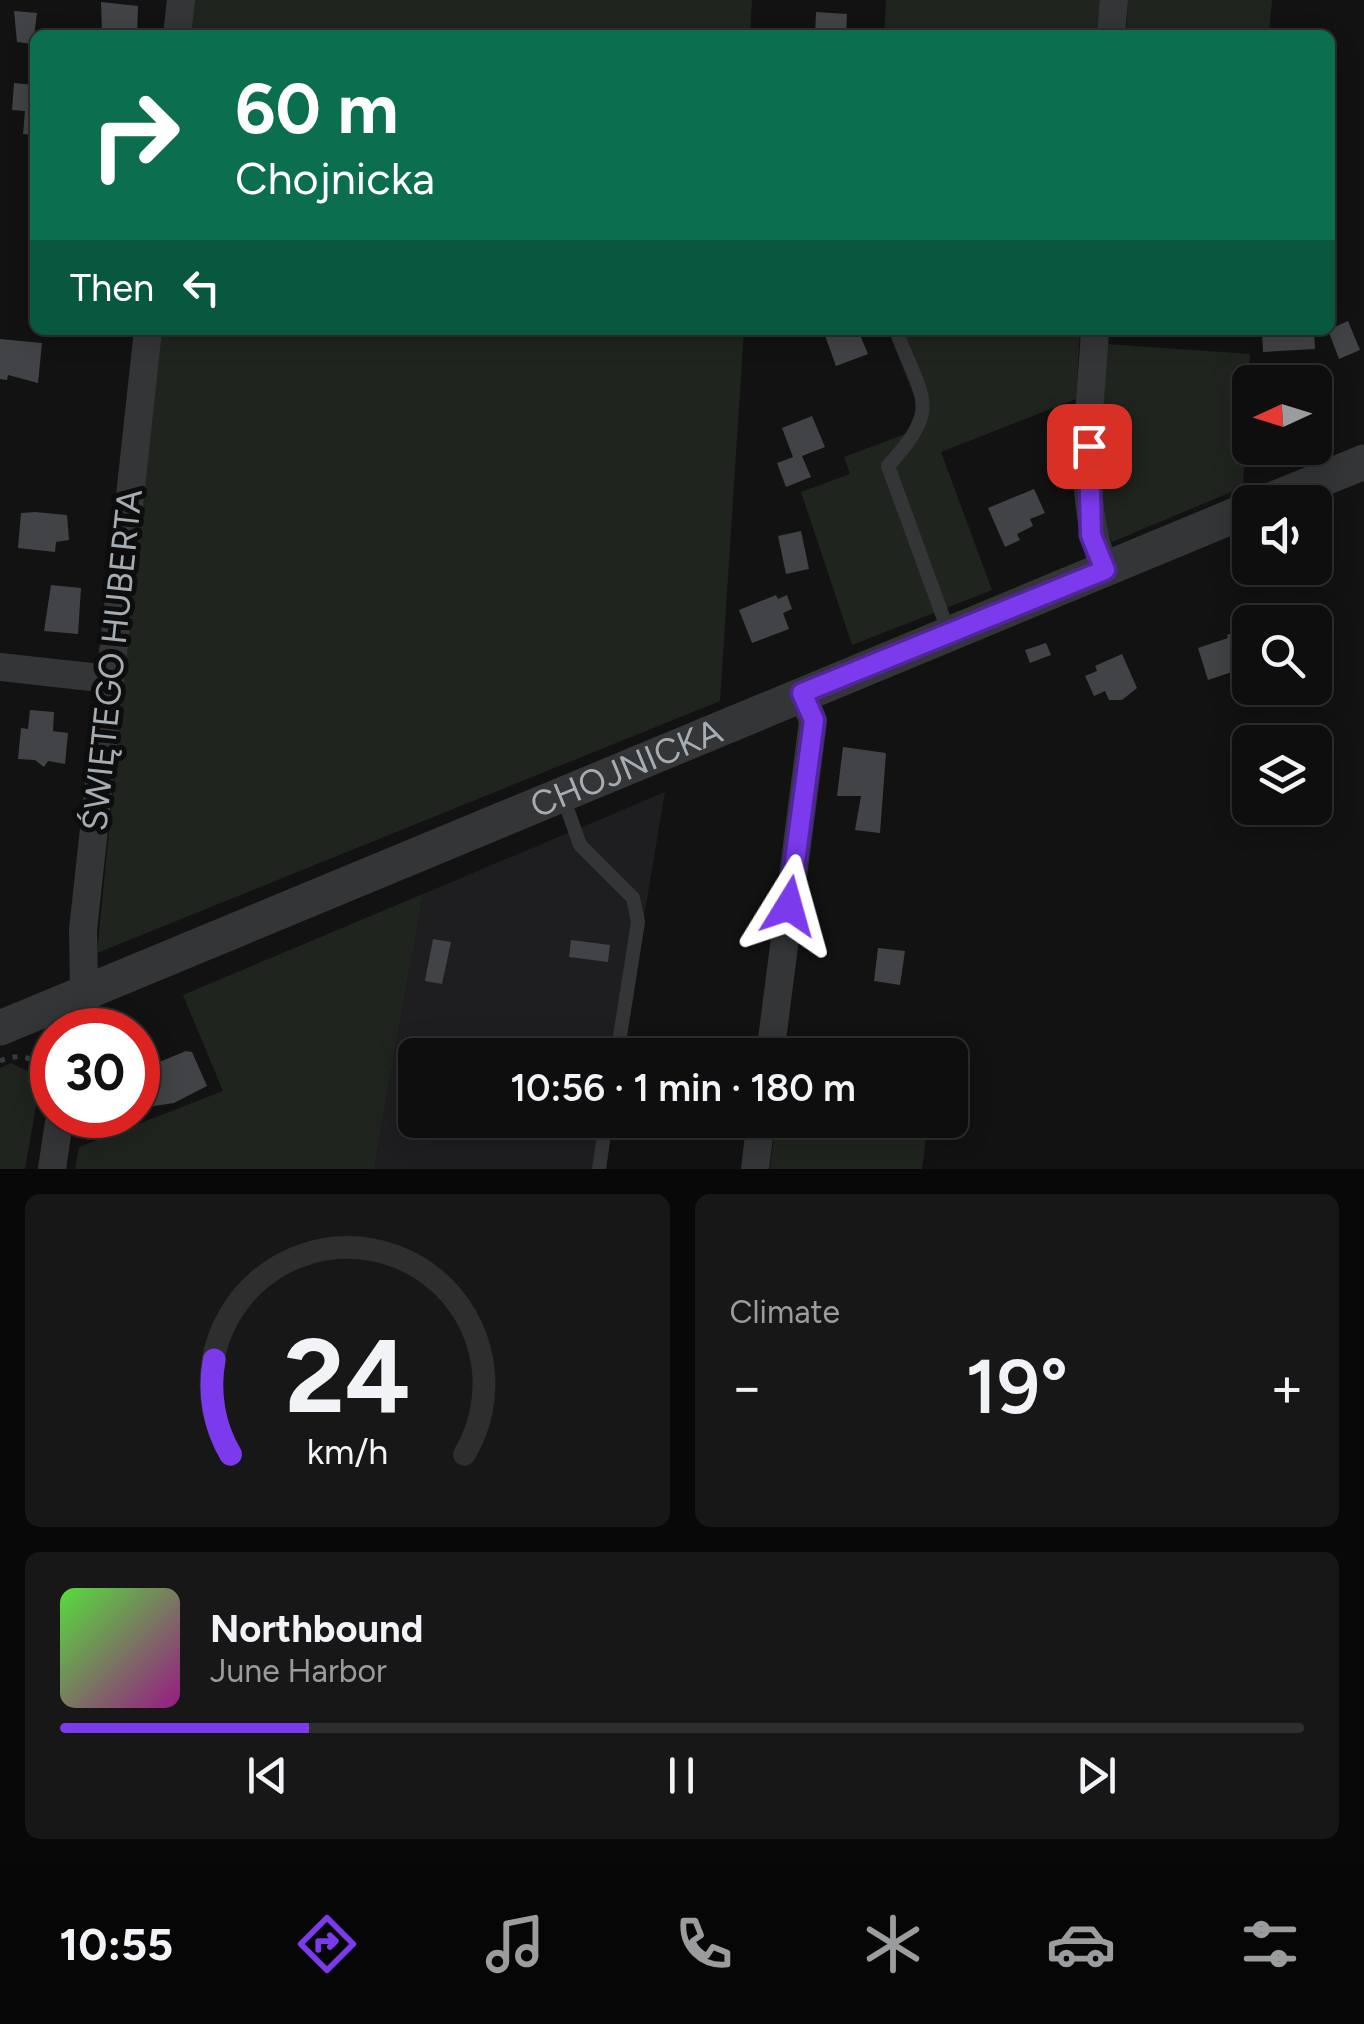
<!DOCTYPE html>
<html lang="en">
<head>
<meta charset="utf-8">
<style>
	body { margin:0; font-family:Figtree,sans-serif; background:#171717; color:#f1f3f6; height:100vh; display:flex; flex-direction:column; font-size:38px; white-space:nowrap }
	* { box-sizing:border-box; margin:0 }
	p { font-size:32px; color:#9b9c9e }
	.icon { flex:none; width:55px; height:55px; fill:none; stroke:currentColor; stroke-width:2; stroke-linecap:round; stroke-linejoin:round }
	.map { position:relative; height:1169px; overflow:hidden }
	.details { display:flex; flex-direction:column; gap:25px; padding:25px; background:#080808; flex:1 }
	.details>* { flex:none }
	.guide { position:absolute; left:30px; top:30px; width:1305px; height:305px; border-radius:15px; box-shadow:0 5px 25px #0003,0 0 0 2px #2e2e2e; background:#0b6e4f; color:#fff; overflow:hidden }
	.needle { width:65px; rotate:266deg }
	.controls { position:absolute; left:1232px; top:365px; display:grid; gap:20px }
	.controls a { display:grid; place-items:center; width:100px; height:100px; border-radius:15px; background:#0e0e0e; box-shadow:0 5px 25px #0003,0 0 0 2px #2e2e2e; font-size:50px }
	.speed { position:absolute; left:30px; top:1008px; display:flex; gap:20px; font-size:50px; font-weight:700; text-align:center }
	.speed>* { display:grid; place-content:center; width:130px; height:130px; border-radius:50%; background:#0e0e0e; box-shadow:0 5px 25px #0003,0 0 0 2px #2e2e2e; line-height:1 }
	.speed .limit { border:15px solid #d22; background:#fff; color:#111 }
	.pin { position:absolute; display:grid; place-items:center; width:85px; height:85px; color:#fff; margin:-42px; border-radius:20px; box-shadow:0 5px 15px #0006 }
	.me { position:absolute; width:110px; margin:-55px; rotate:8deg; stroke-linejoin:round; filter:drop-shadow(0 0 8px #0008) }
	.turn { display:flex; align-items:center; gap:35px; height:210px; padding:0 40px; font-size:45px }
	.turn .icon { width:130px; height:130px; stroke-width:2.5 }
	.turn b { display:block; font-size:70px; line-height:85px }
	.then { display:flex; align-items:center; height:95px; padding:0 40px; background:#0003; gap:20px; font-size:38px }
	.big { font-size:75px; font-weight:600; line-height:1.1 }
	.details .widget { flex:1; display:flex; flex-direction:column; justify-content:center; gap:15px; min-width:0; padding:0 35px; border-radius:15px; background:#171717 }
	.details .dial { align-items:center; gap:0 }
	.dial svg { height:260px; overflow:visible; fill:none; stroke:#2e2e2e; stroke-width:7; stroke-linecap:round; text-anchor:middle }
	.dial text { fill:#f1f3f6; stroke:none }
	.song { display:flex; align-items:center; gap:30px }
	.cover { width:120px; height:120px; border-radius:15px; background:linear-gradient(135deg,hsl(110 70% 55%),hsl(310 70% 35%)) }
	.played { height:10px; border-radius:5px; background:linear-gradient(90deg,#7c3aed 20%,#2e2e2e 20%) }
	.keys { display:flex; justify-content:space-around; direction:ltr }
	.heat { display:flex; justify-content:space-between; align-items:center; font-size:55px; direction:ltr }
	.details .tiles { flex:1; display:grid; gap:25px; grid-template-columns:1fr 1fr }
	.widget:last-child { grid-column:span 2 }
	.trip { position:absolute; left:398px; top:1038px; width:570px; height:100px; border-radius:15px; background:#0e0e0e; box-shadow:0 5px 25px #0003,0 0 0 2px #2e2e2e; font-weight:600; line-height:100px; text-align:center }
	.tab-bar { display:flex; height:160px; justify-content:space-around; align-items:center; background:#060606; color:#9b9c9e }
	.tab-bar .icon { width:70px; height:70px }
	.tab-bar .selected { color:#7c3aed }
	.tab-bar b { font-size:45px; color:#f1f3f6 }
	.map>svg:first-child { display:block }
</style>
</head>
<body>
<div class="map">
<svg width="1364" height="1169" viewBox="0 0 1364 1169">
	<rect width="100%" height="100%" fill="#121213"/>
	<!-- built -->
	<path fill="#1e1e20" d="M665 792 621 1055H415V1120H611L603 1169H374L423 894Z"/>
	<!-- green -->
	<path fill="#1f251e" d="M191 0H752L750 35H188Z
		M886 0H1102L1100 35H884Z
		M1128 0H1272L1269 35H1126Z
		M159 330H744L720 701 97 953Z
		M888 330H1080L1076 399 941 452 992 590 852 645 801 492 850 474 844 457 908 433 919 409Z
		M1107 344 1250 354 1243 487 1112 542 1097 513Z
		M423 894 374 1169H75L79 1147 223 1091 183 995Z
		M11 1063 41 1078 25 1169H0V1068Z
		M776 1120 926 1138 922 1169H770Z"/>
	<!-- building -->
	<path fill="#414346" d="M101 2 138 6 137 35H102Z
		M14 11 37 13 33 44 17 42Z
		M816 12 847 14 846 35H815Z
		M14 83 35 85V135L23 134 25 111 12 110Z
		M1348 321 1360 350 1339 359 1328 330Z
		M823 330H858L868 354 836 366Z
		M1262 330H1314L1315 349 1263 352Z
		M0 339 42 343 38 383 8 375 7 380 0 379Z
		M812 416 825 447 802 456 811 477 786 487 777 463 793 457 782 428Z
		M1034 489 1045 513 1030 519 1033 526 1017 534 1020 540 1005 547 988 508Z
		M35 512 67 515 69 540 56 542 55 552 18 548 21 513Z
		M801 531 809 569 786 574 778 536Z
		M51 585 81 588 78 634 44 631Z
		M776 595 778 599 787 595 792 609 783 613 789 629 752 643 739 610Z
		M1255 615 1257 622H1250V666L1208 680 1198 648 1228 638 1227 635 1241 630 1238 621Z
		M1046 643 1051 655 1030 663 1025 650Z
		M1122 654 1137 688 1122 700H1109L1105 691 1094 696 1085 676 1097 671 1095 666Z
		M30 710 54 712 53 731 68 733 65 764 48 761 44 767 35 760 18 759 21 728 28 729Z
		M843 747 886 753 880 833 855 830 861 796H837Z
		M433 939 451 942 442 984 425 981Z
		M571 940 610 945 608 962 569 957Z
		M878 948 905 951 900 985 874 981Z
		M810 1046 851 1050V1055H809Z
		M186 1051 192 1052 207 1086 174 1103 141 1108 138 1083 142 1069Z"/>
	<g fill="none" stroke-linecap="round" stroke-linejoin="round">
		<!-- path -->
		<path stroke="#393c3e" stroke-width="5" stroke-dasharray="5 8" stroke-linecap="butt" d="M0 1061C22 1052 34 1057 48 1076L45 1097"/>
		<!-- service -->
		<path stroke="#333537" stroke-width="14" d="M896 330C922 401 943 405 888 466L949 633
			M563 797 580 845 633 898 638 922 617 1055
			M599 1169 606 1120"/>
		<!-- minor -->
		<path stroke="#333537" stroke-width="28" d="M177 35 181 0
			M1111 35 1114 0
			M1095 330C1091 409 1075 495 1105 569
			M0 667 109 679
			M84 991 83 930 148 330
			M61 1001 64 1030
			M770 1055 813 721 802 693
			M52 1169 60 1115
			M755 1169 761 1120"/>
		<!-- tertiary -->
		<g stroke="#333537" stroke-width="35">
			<path d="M1266 502 1364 462"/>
			<path id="s1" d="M0 1028 1250 509"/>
		</g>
	</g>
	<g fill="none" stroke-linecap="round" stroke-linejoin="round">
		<defs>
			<path id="route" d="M789 906 814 720 802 693 1105 570 1091 535 1089 446"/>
		</defs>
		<!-- route casing -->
		<use href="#route" stroke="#51269a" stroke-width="25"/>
		<!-- route -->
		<use href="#route" stroke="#7c3aed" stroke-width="18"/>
	</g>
	<g text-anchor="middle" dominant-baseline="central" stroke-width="10" stroke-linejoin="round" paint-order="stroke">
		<!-- street labels -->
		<g font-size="35" fill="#a5acb2" stroke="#0d0d0e">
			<text transform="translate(112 660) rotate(-84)">ŚWIĘTEGO HUBERTA</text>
			<text stroke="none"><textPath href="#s1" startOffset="678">CHOJNICKA</textPath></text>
		</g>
	</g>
</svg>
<div class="controls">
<a><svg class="needle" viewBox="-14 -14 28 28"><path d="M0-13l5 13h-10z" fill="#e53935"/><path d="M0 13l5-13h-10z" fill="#9b9c9e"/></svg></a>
<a><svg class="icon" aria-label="sound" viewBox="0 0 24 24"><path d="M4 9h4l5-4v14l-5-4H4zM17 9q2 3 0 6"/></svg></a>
<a><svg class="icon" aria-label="search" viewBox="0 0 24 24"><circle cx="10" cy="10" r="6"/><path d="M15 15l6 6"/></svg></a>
<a><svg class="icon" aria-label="layers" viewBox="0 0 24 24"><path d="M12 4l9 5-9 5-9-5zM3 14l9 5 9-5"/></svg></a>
</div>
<div class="speed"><div class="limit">30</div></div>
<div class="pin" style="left:1089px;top:446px;background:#d93025"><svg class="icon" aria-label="arrive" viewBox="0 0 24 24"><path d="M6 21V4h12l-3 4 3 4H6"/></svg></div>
<svg class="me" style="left:789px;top:906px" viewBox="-20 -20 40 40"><path d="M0-17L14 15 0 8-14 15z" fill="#7c3aed" stroke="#fff" stroke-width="4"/></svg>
<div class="trip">10:56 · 1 min · 180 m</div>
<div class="guide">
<div class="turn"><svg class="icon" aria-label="right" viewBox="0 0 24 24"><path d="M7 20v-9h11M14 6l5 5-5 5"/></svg><div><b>60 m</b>Chojnicka</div></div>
<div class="then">Then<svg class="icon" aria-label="left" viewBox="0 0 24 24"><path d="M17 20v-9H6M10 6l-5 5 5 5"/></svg></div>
</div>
</div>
<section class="details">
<div class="tiles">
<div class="widget dial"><svg viewBox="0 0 100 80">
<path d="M14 69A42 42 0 1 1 86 69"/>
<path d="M14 69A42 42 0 0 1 9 40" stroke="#7c3aed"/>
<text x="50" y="56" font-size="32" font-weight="700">24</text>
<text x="50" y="72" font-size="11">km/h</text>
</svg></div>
<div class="widget"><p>Climate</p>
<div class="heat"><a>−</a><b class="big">19°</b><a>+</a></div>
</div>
<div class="widget">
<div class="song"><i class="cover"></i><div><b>Northbound</b><p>June Harbor</p></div></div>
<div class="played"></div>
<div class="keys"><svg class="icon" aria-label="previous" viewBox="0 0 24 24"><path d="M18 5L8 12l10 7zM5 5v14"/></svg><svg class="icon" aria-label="pause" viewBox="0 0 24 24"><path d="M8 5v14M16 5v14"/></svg><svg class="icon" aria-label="next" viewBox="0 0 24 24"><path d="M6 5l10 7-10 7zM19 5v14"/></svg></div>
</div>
</div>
</section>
<nav class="tab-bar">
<b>10:55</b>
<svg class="icon selected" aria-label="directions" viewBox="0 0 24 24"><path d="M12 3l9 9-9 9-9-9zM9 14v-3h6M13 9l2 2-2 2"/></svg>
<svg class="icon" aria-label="music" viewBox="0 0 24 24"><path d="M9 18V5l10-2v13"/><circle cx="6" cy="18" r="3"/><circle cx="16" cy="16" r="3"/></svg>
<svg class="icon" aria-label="phone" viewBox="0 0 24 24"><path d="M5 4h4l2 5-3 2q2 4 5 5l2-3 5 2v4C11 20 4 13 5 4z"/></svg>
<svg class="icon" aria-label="climate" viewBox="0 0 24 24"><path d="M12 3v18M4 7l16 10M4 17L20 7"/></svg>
<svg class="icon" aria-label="car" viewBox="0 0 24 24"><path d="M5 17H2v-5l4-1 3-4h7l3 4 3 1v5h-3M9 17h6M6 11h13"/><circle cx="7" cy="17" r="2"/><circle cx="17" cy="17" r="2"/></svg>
<svg class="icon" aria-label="filters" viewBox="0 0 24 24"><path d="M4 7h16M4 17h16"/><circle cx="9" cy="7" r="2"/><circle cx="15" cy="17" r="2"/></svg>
</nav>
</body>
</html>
